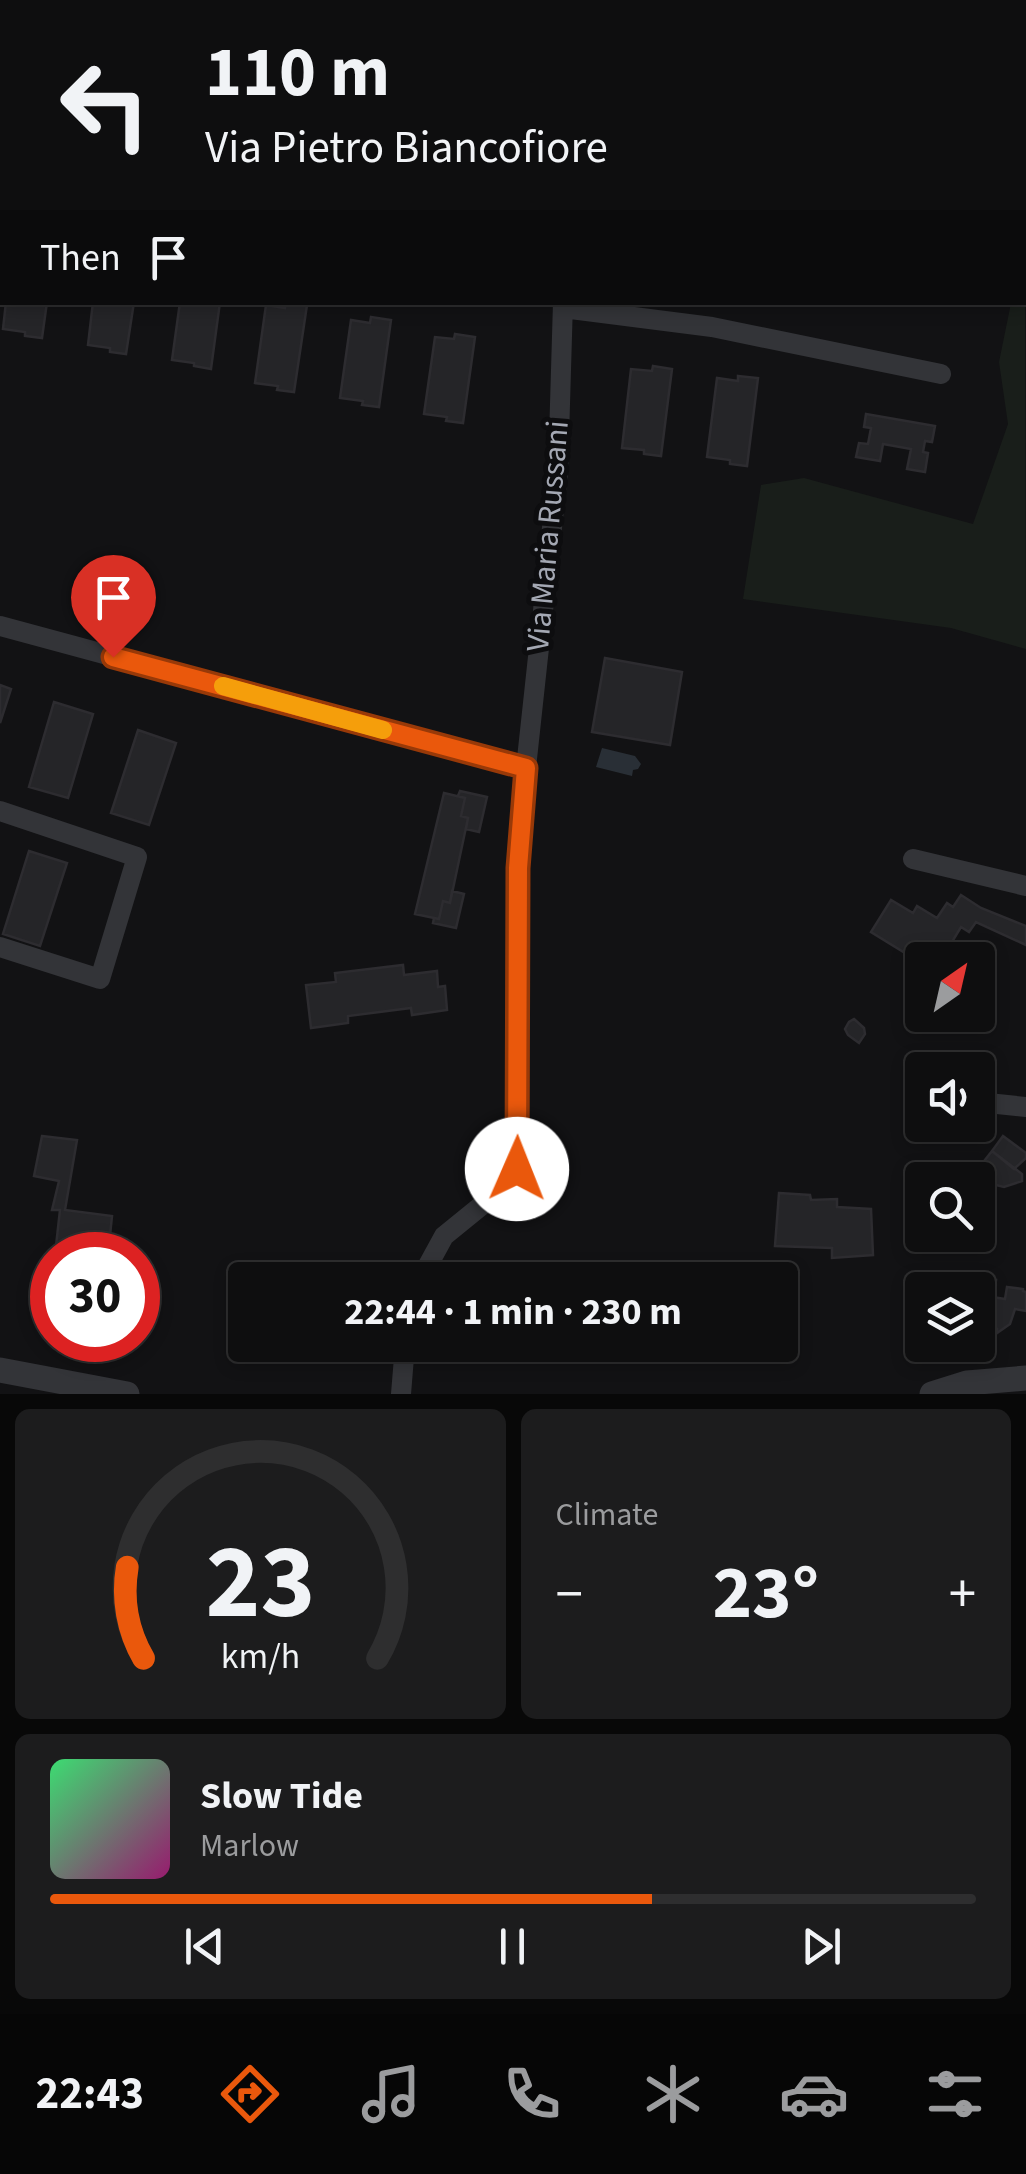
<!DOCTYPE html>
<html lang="en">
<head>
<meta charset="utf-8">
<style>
	body { margin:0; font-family:"Source Sans 3",sans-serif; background:#1c1c1d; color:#f1f3f6; height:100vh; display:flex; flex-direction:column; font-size:38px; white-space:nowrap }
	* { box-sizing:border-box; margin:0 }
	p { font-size:32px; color:#9b9c9e }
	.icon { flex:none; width:55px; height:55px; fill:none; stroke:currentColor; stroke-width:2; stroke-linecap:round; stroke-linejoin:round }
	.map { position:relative; height:1394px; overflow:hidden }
	.drawer { display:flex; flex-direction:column; gap:15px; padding:15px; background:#080808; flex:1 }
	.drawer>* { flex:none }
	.banner { position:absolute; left:0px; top:0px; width:1028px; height:305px; box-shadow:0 5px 15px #0003,0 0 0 2px #2e2e2f; background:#0e0e0f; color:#f1f3f6; overflow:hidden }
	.needle { width:65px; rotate:34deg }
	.buttons { position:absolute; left:905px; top:942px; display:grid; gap:20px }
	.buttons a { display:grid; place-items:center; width:90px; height:90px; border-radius:10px; background:#0e0e0f; box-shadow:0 5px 15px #0003,0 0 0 2px #2e2e2f; font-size:50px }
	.speed { position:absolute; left:30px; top:1232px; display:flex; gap:20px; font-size:50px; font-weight:700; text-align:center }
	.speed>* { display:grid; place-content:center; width:130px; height:130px; border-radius:50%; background:#0e0e0f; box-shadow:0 5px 15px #0003,0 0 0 2px #2e2e2f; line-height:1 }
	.speed .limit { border:15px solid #d22; background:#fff; color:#111 }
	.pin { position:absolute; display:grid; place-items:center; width:85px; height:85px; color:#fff; margin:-102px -42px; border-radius:50% 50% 50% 0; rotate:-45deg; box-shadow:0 0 10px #0007 }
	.pin .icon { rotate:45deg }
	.me { position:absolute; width:110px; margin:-55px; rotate:1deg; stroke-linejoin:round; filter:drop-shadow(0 0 8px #0008) }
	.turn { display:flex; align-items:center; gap:35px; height:210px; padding:0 40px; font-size:45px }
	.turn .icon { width:130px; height:130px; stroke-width:2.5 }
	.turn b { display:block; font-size:70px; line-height:85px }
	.then { display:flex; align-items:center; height:95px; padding:0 40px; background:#0003; gap:20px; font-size:38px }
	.big { font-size:75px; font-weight:700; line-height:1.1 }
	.drawer .widget { flex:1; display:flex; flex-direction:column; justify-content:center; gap:15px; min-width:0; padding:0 35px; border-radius:15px; background:#1c1c1d }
	.drawer .dial { align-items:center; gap:0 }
	.dial svg { height:260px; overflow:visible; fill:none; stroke:#2e2e2f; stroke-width:7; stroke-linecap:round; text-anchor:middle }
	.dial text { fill:#f1f3f6; stroke:none }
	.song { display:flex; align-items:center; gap:30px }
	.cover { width:120px; height:120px; border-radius:15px; background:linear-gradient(135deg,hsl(140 70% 55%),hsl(320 70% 35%)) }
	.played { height:10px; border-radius:5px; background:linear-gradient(90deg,#ea580c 65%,#2e2e2f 65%) }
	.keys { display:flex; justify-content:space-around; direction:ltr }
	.heat { display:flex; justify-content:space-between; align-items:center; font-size:55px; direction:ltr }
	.drawer .tiles { flex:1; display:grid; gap:15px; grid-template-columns:1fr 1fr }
	.widget:last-child { grid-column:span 2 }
	.trip { position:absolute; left:228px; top:1262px; width:570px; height:100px; border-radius:10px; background:#0e0e0f; box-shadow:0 5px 15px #0003,0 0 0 2px #2e2e2f; font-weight:700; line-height:100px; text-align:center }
	.dock { display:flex; height:160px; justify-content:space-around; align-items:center; background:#060606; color:#9b9c9e }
	.dock .icon { width:70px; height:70px }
	.dock .selected { color:#ea580c }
	.dock b { font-size:45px; color:#f1f3f6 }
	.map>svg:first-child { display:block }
</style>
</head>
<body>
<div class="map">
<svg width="1026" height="1394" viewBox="0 0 1026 1394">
	<rect width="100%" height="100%" fill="#121214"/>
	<!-- green -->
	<path fill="#191e1a" d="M1025 231 1026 649 951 628 743 599 761 485 804 478 973 524 1008 424 999 362 1011 303 1025 302Z"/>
	<!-- water -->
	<path fill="#292f36" d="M602 748 635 756 641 764 638 769 633 770 632 776 596 767Z"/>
	<!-- building -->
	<path fill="#252528" stroke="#2d2c30" stroke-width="2.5" d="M6 302H47L42 338 25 336V332L3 329Z
		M93 302H134L126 354 110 352V348L88 345Z
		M180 302H220L211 369 194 366V363L172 360Z
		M286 302 307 305 294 392 277 390 278 386 255 383 266 305 285 308Z
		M371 317 391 320 379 407 362 405 363 401 340 398 351 320 370 323Z
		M455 334 475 337 463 423 446 421 447 417 424 414 435 337 454 339Z
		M653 366 672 369 661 456 644 454V450L622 448 631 369 652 371Z
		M738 376 758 378 747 466 730 464V460L707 457 717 378 738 381Z
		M866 414 935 426 932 442 925 441 923 452 928 453 925 472 907 469 911 449 883 444 880 461 856 457 859 443 868 444 871 428 864 427Z
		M605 658 682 672 670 745 592 732Z
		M0 685 11 689 0 723Z
		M54 702 93 714 68 798 29 787Z
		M138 730 176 743 149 825 111 813Z
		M460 791 487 797 479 832 466 829 468 818 461 816 465 798 458 796Z
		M444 793 465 798 461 816 468 818 450 903 443 901 439 919 415 914Z
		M29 851 67 863 40 946 3 934Z
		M452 891 464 894 456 928 433 923 434 918 439 919 443 901 450 903Z
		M961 895 981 908 1026 926V945L976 922 969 932 961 927 941 960H933L915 949 910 956 871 932 891 900 913 913 917 906 937 918 947 903 953 907Z
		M403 965 404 975 437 971 438 987 445 986 447 1010 412 1015 411 1008 348 1016V1023L311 1028 306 985 336 982 335 973Z
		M854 1019 864 1028 865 1034 859 1043 848 1035 845 1029 849 1022Z
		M42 1136 77 1140 65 1210 112 1216 108 1255H55L60 1210H52L59 1181 34 1176Z
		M1003 1136 1026 1153V1158L1014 1169 992 1151Z
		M992 1151 1022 1174V1181L1004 1187 996 1185 988 1187 983 1193 987 1195 980 1205 978 1203V1180H966L979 1163 981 1165Z
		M779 1193 810 1195 811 1200 837 1199V1207L871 1209 873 1255 832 1258V1248L775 1246Z
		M928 1235H964L962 1247 957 1244 951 1252Z
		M988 1280H996L994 1298 978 1295Z
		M1007 1287 1023 1289V1291L1026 1292V1311L1015 1309 1010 1324 997 1333V1329L987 1328 992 1297 1005 1299Z"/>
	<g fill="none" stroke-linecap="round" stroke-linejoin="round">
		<!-- minor -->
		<path stroke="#333438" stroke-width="20" d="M429 0 462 2
			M172 2V0
			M575 2 576 0
			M0 167 2 165
			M563 308 712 327 941 374
			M0 626 526 768
			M0 811 137 857 100 979 0 947
			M913 859 1026 886
			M978 1102 1026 1107
			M931 1127V1125
			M420 1280 444 1236 492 1197 517 1169 518 868 526 768 558 472 563 302
			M401 1394 405 1345"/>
		<!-- tertiary -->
		<path stroke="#333438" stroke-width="25" d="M0 1370 127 1394
			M932 1394 967 1383 1026 1378"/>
	</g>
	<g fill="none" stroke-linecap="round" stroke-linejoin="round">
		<defs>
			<path id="route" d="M113 657 526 768 518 868 517 1169"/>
		</defs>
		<!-- route casing -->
		<use href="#route" stroke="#983908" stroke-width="25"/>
		<!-- route -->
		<use href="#route" stroke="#ea580c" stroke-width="18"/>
		<!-- slow -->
		<path stroke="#f59e0b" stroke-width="18" d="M223 686 383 730"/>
	</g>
	<g text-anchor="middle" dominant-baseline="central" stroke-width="10" stroke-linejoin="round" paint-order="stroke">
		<!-- street labels -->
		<g font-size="32" fill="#a4a8b3" stroke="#0d0d0f">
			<text transform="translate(548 536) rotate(-85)">Via Maria Russani</text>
		</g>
	</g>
</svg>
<div class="buttons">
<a><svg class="needle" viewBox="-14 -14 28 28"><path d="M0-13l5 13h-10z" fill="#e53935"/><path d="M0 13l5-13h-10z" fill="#9b9c9e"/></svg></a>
<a><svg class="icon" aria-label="sound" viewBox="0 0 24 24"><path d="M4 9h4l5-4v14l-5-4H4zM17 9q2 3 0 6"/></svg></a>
<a><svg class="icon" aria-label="search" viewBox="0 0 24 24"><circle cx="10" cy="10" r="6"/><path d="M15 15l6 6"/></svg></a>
<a><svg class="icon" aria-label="layers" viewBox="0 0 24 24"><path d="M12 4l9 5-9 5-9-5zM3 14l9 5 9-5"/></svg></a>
</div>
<div class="speed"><div class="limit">30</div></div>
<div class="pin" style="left:113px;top:657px;background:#d93025"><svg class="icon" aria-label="arrive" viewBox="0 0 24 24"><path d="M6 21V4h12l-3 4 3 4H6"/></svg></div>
<svg class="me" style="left:517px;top:1169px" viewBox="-20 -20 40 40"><circle r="19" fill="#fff"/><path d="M0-13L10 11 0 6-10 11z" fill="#ea580c"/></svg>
<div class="trip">22:44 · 1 min · 230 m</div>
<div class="banner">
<div class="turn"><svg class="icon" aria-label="left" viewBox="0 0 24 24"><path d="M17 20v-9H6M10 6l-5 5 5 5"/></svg><div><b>110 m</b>Via Pietro Biancofiore</div></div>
<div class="then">Then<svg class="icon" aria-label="arrive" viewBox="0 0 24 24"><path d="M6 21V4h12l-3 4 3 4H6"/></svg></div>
</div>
</div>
<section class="drawer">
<div class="tiles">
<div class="widget dial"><svg viewBox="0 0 100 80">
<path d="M14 69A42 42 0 1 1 86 69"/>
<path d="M14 69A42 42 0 0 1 9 41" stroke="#ea580c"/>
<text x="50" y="56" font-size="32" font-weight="700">23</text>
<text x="50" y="72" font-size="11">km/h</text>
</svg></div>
<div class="widget"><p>Climate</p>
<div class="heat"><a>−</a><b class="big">23°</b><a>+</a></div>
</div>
<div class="widget">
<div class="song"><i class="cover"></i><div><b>Slow Tide</b><p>Marlow</p></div></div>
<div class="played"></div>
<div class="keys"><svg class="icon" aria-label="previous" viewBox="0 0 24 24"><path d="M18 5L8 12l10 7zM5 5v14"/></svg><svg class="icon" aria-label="pause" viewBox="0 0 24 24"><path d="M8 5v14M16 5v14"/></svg><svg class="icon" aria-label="next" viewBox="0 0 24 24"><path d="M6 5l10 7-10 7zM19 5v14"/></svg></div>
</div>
</div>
</section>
<nav class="dock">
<b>22:43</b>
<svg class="icon selected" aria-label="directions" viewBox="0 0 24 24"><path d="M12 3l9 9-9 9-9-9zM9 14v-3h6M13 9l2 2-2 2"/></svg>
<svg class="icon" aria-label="music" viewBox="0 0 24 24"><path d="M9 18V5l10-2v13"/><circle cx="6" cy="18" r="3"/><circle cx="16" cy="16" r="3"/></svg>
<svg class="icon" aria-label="phone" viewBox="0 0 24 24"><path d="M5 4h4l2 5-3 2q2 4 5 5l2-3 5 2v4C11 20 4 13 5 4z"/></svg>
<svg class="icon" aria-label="climate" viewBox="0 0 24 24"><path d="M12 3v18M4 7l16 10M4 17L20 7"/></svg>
<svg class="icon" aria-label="car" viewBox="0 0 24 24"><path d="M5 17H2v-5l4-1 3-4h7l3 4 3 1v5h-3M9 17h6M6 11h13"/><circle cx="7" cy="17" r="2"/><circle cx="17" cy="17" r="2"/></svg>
<svg class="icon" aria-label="filters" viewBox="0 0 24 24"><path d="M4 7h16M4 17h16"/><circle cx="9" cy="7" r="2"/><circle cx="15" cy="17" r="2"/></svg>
</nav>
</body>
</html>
